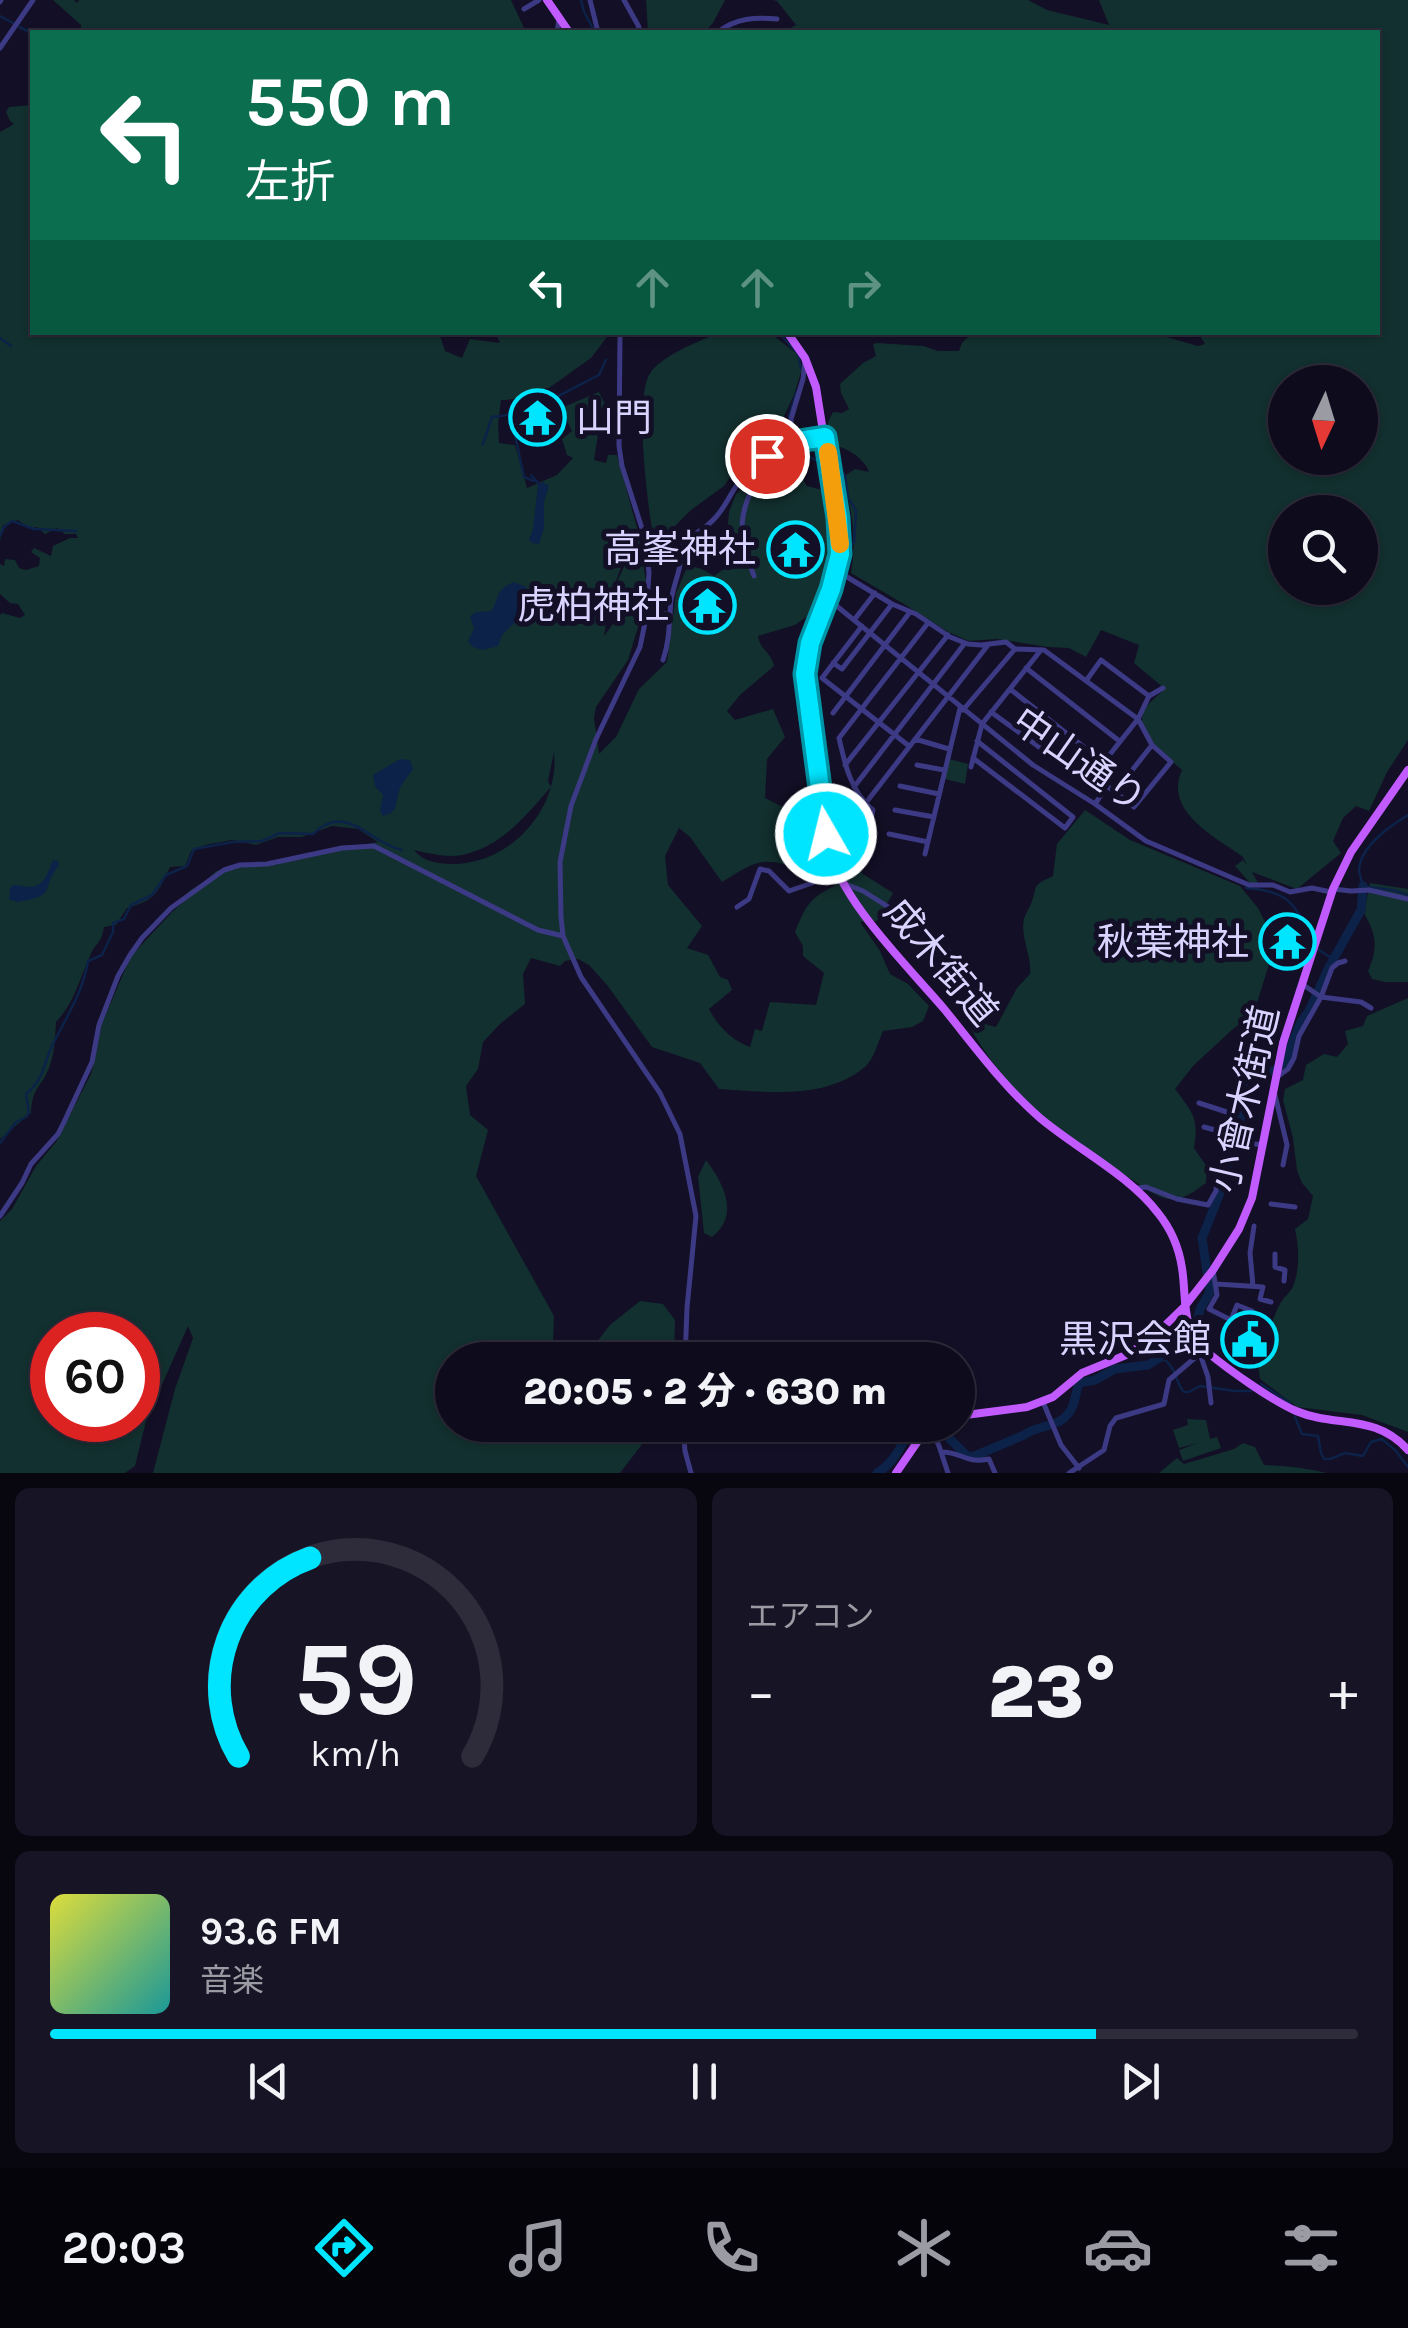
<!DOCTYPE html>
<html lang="ja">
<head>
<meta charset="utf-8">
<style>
	body { margin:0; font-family:Karla,"Noto Sans JP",sans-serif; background:#171425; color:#f1f3f6; height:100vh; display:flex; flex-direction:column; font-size:38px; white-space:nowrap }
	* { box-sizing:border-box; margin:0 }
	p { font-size:32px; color:#9b9ba3 }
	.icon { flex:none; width:55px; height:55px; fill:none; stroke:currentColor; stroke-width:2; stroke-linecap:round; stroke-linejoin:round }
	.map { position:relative; height:1473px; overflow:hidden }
	.side { display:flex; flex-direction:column; gap:15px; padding:15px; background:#08060f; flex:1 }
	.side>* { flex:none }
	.banner { position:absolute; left:30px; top:30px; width:1350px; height:305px; border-radius:0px; box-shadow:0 2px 8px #0004,0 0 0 2px #2e2b3b; background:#0b6e4f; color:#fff; overflow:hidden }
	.needle { width:65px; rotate:184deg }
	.tools { position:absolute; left:1268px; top:365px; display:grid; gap:20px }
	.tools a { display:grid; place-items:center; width:110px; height:110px; border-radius:50%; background:#0e0b1c; box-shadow:0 2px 8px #0004,0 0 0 2px #2e2b3b; font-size:50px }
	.speed { position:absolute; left:30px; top:1312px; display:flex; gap:20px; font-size:50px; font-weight:700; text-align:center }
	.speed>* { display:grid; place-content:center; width:130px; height:130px; border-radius:50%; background:#0e0b1c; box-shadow:0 2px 8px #0004,0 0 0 2px #2e2b3b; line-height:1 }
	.speed .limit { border:15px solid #d22; background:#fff; color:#111 }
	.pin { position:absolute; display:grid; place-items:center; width:85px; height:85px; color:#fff; margin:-42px; border:5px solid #fff; border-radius:50%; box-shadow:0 2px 10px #0007 }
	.me { position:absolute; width:110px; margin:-55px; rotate:352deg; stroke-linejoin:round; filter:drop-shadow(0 0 8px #0008) }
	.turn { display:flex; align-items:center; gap:35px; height:210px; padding:0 50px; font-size:45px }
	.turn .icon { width:130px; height:130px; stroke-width:2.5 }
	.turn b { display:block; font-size:70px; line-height:85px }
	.lanes { display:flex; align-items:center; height:95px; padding:0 50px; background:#0003; justify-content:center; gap:50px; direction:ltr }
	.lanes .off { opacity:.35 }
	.big { font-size:75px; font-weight:800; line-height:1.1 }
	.side .widget { flex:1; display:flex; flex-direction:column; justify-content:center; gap:15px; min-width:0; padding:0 35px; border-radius:15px; background:#171425 }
	.side .dial { align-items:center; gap:0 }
	.dial svg { height:260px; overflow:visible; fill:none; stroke:#2e2b3b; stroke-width:7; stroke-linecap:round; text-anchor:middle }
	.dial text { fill:#f1f3f6; stroke:none }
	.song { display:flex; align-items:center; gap:30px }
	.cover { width:120px; height:120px; border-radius:15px; background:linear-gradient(135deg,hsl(60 70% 55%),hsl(180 70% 35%)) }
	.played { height:10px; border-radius:5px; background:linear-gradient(90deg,#00e5ff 80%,#2e2b3b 80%) }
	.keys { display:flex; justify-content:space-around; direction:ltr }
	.heat { display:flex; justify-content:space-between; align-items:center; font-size:55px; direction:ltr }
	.side .tiles { flex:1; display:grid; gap:15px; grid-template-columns:1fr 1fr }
	.widget:last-child { grid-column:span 2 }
	.trip { position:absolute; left:435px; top:1342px; width:540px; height:100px; border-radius:50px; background:#0e0b1c; box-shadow:0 2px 8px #0004,0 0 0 2px #2e2b3b; font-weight:800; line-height:100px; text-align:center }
	.menu { display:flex; height:160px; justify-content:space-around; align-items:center; background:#06040b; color:#9b9ba3 }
	.menu .icon { width:70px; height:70px }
	.menu .selected { color:#00e5ff }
	.menu b { font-size:45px; color:#f1f3f6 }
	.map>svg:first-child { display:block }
</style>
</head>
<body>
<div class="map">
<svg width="1408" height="1473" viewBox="0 0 1408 1473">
	<rect width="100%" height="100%" fill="#130f26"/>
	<!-- green -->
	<path fill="#12302f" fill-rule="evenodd" d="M53 0H74L77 3 79 0H511L526 32H81V25Z
		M646 0H725L713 23 704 32H648Z
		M773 0H1028L1047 10 1109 25 1099 0H1408V740L1387 772 1369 811 1356 806 1343 818 1333 841 1341 853 1297 889 1252 872 1258 883H1250L1235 866 1243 860 1247 865 1243 857C1215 837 1163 811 1182 770 1168 758 1136 732 1143 713 1147 703 1158 696 1165 689L1134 663 1139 645 1101 630 1086 657 1069 648 1048 647 997 639 969 641 948 632 904 604 851 573C857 536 852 513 843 477L855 469 869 472C863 456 846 448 829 443L828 422 833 412 842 413 849 409 841 393 840 384 863 363 876 356 873 344 877 343 923 346 938 351H959L962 343 970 335H985L986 332 1152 333 1198 346 1205 344 1200 336 1195 333 1378 332V32H783L796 25 777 1ZM1285 382H1360V458H1285ZM1285 512H1360V588H1285Z
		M32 105V332L439 333 445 351 462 358 470 339 500 343 496 333H610L591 358 549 388C530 390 525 400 501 400L498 424 499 443 515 445 527 488 557 475 573 458 567 455 562 439 572 431 561 408 599 392 606 406 599 410 601 416 594 460 606 463 608 455H617L639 535 646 582 638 596 626 608 639 624 628 660 596 707 594 718 599 754 616 737 639 689 667 662 676 593 688 565 702 569 714 576 731 564 733 540 728 523 729 512 736 494 748 484 756 489 771 458 785 450 807 486 826 491 835 516 836 557 819 608 795 625 758 636C760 650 771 652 774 666L740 695 727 711 735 720 773 709 785 737 767 759 765 798 787 809 815 796 818 831 807 870C761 858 762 857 722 882L690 837 679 828 665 856 668 885 702 926 687 948 708 955 720 977 728 980 732 990 709 1009C718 1026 731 1040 750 1047L755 1029 762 1031 770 1002 816 1005 824 973 803 956V946L795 932C805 907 810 897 835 886L830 870 838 862 832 834 840 808 859 820 847 864 893 893 877 921 860 922 880 951 890 974 908 984 929 1006 923 1021 912 1027 883 1031C878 1042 874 1059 865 1067 825 1100 767 1092 719 1089L700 1063 652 1047 607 985 589 965 578 959 565 961 560 966 531 958 523 974 525 1004 500 1024 483 1042 478 1069 466 1086 470 1115 488 1130 476 1176 554 1316 553 1345 565 1360H452V1425H671V1432L643 1443 620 1473H153L175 1389 193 1338 188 1326 146 1421 135 1466 125 1473H0V1221L12 1209 36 1166 56 1142 91 1074 102 1023 131 956 172 912 187 899 189 891 204 882 216 871 253 863 276 865 291 858 378 842 358 829 332 826 302 837H278L256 845 232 840 205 845 191 851 185 866 170 867C158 893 155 900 127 908L116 925 104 927C102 943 95 943 90 956 79 980 75 1002 56 1022 55 1037 55 1051 50 1065 42 1088 32 1086 31 1113L0 1139V615L2 613 20 618 25 615 18 604 10 603 0 594V564L4 566 5 559 15 560 19 568 26 570 39 566 40 558 31 552 34 548 51 556 53 546 70 538H78L76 534H65L57 528 45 534 37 527 29 529 18 520 3 525 0 541V132L14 124 10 121 6 112 9 107ZM623 537 628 539 627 560 614 589 625 608 604 636C608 607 614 584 625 557L619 552V550L624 551 626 544 620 539ZM554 752C560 806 514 861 457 864 441 864 424 863 414 850 428 853 446 858 462 855 502 847 526 815 551 787L548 781ZM52 1335H138V1420H52Z
		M721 333H770L797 354 802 369 794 395 774 437 741 461 724 486 691 510 669 532 652 529C647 499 635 401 649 375 658 357 702 339 721 333Z
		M949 759 968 764 965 784 945 779Z
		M1085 810 1130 840 1240 886 1258 908 1270 932 1266 950 1269 964 1254 1013 1233 1029 1193 1066 1175 1089C1193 1113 1199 1118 1194 1148L1207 1167 1206 1183C1193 1192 1181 1203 1164 1198 1153 1195 1141 1185 1131 1179 1065 1141 1000 1088 966 1019L996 1027 1017 988 1030 974C1032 956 1020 937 1024 919 1025 914 1029 909 1031 904 1039 883 1030 887 1053 876L1057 844Z
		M1370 883 1408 889V982H1385L1372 979 1368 971C1378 948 1377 936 1364 913Z
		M1408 998V1432L1362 1415 1297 1407 1260 1379C1256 1349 1258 1351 1270 1326 1274 1319 1276 1310 1280 1304 1284 1296 1291 1293 1294 1284 1300 1265 1299 1249 1295 1229L1308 1219 1313 1196 1302 1183 1297 1170 1293 1138 1283 1100 1285 1089 1303 1080 1306 1065 1324 1054 1337 1057 1348 1044 1345 1031 1363 1026 1367 1016Z
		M706 1160C724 1184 740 1215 712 1237L704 1233 698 1177Z
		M640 1301 663 1304 675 1320 674 1360H583L610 1325Z
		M1187 1419 1206 1420 1210 1439 1217 1437 1221 1448 1183 1461 1179 1450 1198 1443 1179 1448 1173 1430 1188 1425Z
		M1243 1443 1255 1447 1264 1465C1285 1466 1306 1468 1327 1473H1159L1177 1458 1184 1464 1234 1449Z"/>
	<!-- water -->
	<path fill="#0c2248" d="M543 482 549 486 544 502V528L539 544 532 543 529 539 533 529 538 485Z
		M514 582 526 587 534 601H529L524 605 520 617 502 635 498 646 483 650 473 647 468 641 474 629 470 616 476 612 491 611C501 597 493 591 514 582Z
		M400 759 410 760 413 769C408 776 402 783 399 791 395 804 399 812 383 816L380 811 383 795 375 786 373 775Z
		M53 860 58 861 59 865C39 891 59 895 17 902L9 899 10 888 13 885C18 885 23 886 28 887 45 888 48 871 53 860Z"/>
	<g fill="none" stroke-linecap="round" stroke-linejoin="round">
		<!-- stream -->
		<path stroke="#0c2248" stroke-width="2.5" d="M581 0 584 12 595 32
			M0 16 13 23
			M19 27 32 33
			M778 332 798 354 801 369
			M634 336 638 332
			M0 338 11 346
			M511 416 524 477 534 481
			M789 416 797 391
			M789 424 790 451 796 456C809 454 815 460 826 466
			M483 444 492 417C531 414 565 392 599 375L606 360
			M754 457 789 420
			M833 468 841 470 845 476 848 497 856 511 854 543 847 547
			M531 475 539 484
			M0 536 4 527 12 521 34 529 76 531
			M1408 815C1390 826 1360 846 1359 870 1359 873 1362 882 1363 886L1397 891 1408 895
			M1246 888C1290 891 1295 904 1312 941
			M1316 948 1333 959
			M0 1143 16 1122 26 1117 29 1113 26 1094C45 1078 43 1064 53 1044 67 1016 83 992 88 961L102 955 113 932V923L124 919 131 905 152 895 166 875 187 866 194 849 233 842 262 841 280 833 313 834C347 801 369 843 402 850
			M1161 1357C1178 1368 1174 1381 1184 1392H1189L1200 1386 1235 1391H1251
			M1261 1384 1290 1403
			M1295 1417 1302 1434 1318 1436 1321 1453 1324 1459H1330L1345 1453 1363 1456 1371 1442 1382 1439 1396 1451 1408 1467"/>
		<!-- river -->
		<path stroke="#0c2248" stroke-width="9" d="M936 1425 966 1455 972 1457 1024 1435C1037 1425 1057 1428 1068 1414 1076 1405 1075 1393 1079 1383L1095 1380 1115 1369 1148 1365 1161 1357 1171 1345 1197 1324 1200 1309 1210 1292 1202 1238 1222 1188 1228 1163 1239 1135 1243 1093 1257 1079 1283 1066 1301 1022 1309 1011 1328 969 1361 910 1363 886
			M877 1473C899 1460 900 1441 916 1425"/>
		<!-- minor -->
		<path stroke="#3d3a85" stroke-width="5" d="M590 0 598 32
			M624 0 639 27 637 32
			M0 2 1 0
			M524 9 539 0
			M557 32 559 19
			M718 32C736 18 755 17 777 19
			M0 48 33 0
			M620 332 619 446 622 466 646 541 649 573 646 618 640 647 596 739 571 806 560 862 561 917 563 936 581 977 660 1093 680 1134 696 1216 687 1308 685 1360
			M792 442 791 419 803 379 805 361
			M837 571 892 604 916 614 950 637 968 644 981 645 1006 642 1015 649 1044 650 1138 719 1088 782
			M754 576C733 519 742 512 765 460
			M828 599 1033 765 1095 804 1146 841 1249 885H1273L1290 892 1312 888 1331 892
			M647 611 670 615
			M854 620 875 593
			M862 626 822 678 909 746
			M663 660C670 640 669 621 671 601 673 587 679 574 681 560L677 556C686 534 701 534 715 518 724 509 729 496 737 485 759 456 786 441 822 437
			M833 663 842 669 892 604
			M1026 668 1118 740
			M1086 681 1101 660 1149 696
			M1010 689 1103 762
			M963 710 1015 649
			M991 712 1102 793
			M833 713 910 612
			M915 739 949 749
			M973 758 1065 828 1073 817 977 741
			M845 765 948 635
			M917 765 944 770
			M971 767 982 724 1041 650
			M900 786 939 794
			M854 787 965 643
			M1115 792 1152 745
			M865 804 988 645
			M1095 804 1107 786 1134 807 1171 762 1152 745 1138 719 1149 696 1163 688
			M895 810 934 817
			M868 834 873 810C851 792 845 765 839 738L928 623
			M889 834 928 842
			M925 854 960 708
			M846 884 863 891 917 925 959 960
			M1333 889 1351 891 1369 890 1408 899
			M737 907 749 899 760 869 769 871 789 891 815 882 824 837
			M1302 984 1321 997 1361 1002 1371 1008
			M1277 1077 1288 1069 1294 1058 1299 1036 1321 997 1332 968 1338 963 1345 961
			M1275 1095 1287 1145 1283 1165
			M1199 1103 1236 1115
			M1204 1127 1233 1135
			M1232 1141 1263 1145
			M1137 1188 1146 1187 1177 1199 1208 1205 1216 1191 1217 1171 1229 1150 1237 1109
			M1271 1204 1295 1207
			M0 1216 22 1183 31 1164 58 1134 64 1122 92 1062 99 1025 118 976 130 955 142 938 171 908 224 870 240 865 267 864 342 848 374 846 538 930 563 936
			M1275 1254V1267L1285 1270 1284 1281
			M1213 1270 1217 1295 1209 1309 1235 1322 1228 1335
			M1217 1284 1263 1287 1260 1299 1271 1302
			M1253 1286 1250 1253 1254 1226
			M1231 1320 1237 1305 1252 1311
			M1200 1354 1208 1377 1211 1403
			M1043 1402 1061 1445 1079 1468
			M683 1425 685 1451 691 1473
			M931 1429 939 1446 948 1473
			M941 1452C964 1452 964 1464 989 1459L995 1473
			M1069 1473 1104 1450 1110 1426 1116 1418 1164 1404 1169 1380 1204 1350"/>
		<!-- major -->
		<path stroke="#c25bff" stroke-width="8" d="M547 0 569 32
			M787 332 805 358 816 387 840 539 835 577 810 643 805 674 827 844C842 903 906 964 945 1010 975 1047 1004 1087 1040 1118 1077 1149 1129 1175 1158 1213 1171 1229 1179 1248 1182 1268 1187 1299 1180 1330 1207 1352 1229 1370 1271 1400 1296 1411 1336 1428 1375 1413 1408 1450
			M958 1416 1027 1407 1053 1397 1082 1373 1126 1355 1151 1339 1184 1307 1213 1270 1239 1229 1252 1198 1283 1043 1333 889 1351 852 1408 770
			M896 1473 918 1441 937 1425"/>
	</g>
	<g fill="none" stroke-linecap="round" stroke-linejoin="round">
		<defs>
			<path id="route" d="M767 456 792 442 825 437 838 518 840 554 831 589 810 643 805 674 826 834"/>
		</defs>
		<!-- route casing -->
		<use href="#route" stroke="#0095a6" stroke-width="25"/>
		<!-- route -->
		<use href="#route" stroke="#00e5ff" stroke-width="18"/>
		<!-- slow -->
		<path stroke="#f59e0b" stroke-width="18" d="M828 452 840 544"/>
	</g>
	<!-- icons -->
	<defs>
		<symbol id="temple-ring" viewBox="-11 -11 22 22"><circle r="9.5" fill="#130f26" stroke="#00e5ff" stroke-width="1.5"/><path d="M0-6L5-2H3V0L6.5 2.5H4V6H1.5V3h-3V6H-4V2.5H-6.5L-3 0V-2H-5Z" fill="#00e5ff"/></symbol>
		<symbol id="civic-ring" viewBox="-11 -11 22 22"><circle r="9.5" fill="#130f26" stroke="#00e5ff" stroke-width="1.5"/><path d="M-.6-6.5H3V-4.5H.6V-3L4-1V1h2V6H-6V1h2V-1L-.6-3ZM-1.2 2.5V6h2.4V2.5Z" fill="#00e5ff"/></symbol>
	</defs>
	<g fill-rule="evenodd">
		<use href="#temple-ring" x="506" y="386" width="63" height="63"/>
		<use href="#temple-ring" x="764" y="518" width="63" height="63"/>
		<use href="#temple-ring" x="676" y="574" width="63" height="63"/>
		<use href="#temple-ring" x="1256" y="910" width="63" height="63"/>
		<use href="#civic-ring" x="1218" y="1308" width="63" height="63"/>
	</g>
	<g text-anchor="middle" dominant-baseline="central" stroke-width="10" stroke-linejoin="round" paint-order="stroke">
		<!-- poi labels -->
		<g font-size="38" fill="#d9d4ff" stroke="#130f26" text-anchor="end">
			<text x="576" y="418" text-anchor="start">山門</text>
			<text x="756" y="549">高峯神社</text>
			<text x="669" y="605">虎柏神社</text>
			<text x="1249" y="942">秋葉神社</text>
			<text x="1211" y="1339">黒沢会館</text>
		</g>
		<!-- street labels -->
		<g font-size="38" fill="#d9d4ff" stroke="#130f26">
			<text transform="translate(1079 760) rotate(35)">中山通り</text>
			<text transform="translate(941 962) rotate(50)">成木街道</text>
			<text transform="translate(1245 1099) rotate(-77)">小曾木街道</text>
		</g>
	</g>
</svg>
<div class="tools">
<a><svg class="needle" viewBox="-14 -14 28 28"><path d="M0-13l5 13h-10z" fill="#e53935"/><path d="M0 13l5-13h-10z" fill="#9b9ba3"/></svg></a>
<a><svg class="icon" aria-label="search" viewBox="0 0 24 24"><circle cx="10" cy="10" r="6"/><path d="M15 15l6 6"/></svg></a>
</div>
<div class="speed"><div class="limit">60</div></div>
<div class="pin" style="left:767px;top:456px;background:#d93025"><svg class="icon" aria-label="arrive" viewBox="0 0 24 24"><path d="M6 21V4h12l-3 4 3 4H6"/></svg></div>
<svg class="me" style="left:826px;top:834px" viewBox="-20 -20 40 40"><circle r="17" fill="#00e5ff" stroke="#fff" stroke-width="3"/><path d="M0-11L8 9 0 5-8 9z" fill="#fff"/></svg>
<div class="trip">20:05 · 2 分 · 630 m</div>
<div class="banner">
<div class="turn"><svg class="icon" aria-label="left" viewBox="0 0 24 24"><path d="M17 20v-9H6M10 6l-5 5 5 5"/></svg><div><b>550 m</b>左折</div></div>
<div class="lanes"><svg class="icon" aria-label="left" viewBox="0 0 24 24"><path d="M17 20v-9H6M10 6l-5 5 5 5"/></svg><svg class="icon off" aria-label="ahead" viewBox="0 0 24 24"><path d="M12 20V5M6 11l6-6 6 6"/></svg><svg class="icon off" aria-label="ahead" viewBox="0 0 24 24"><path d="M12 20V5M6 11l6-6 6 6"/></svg><svg class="icon off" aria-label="right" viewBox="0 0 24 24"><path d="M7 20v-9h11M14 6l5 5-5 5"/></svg></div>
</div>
</div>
<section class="side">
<div class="tiles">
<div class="widget dial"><svg viewBox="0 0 100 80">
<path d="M14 69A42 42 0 1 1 86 69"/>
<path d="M14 69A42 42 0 0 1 36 8" stroke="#00e5ff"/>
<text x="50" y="56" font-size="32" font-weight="700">59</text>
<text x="50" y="72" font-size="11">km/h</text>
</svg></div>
<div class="widget"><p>エアコン</p>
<div class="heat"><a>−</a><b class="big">23°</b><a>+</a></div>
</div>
<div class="widget">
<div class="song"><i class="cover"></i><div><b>93.6 FM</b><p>音楽</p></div></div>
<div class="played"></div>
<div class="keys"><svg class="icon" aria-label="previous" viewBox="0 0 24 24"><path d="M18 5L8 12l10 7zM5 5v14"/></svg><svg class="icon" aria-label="pause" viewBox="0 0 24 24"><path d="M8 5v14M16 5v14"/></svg><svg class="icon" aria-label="next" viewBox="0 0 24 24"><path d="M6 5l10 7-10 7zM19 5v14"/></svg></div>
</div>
</div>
</section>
<nav class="menu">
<b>20:03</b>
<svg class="icon selected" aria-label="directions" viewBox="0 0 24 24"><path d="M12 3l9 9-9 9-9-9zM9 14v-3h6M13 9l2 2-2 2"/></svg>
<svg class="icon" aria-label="music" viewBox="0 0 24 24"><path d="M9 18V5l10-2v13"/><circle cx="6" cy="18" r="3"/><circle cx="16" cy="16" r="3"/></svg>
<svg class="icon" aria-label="phone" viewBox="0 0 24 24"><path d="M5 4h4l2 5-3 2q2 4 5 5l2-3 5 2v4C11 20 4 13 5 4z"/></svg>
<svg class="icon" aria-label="climate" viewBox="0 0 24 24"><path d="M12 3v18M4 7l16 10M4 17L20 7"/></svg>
<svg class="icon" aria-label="car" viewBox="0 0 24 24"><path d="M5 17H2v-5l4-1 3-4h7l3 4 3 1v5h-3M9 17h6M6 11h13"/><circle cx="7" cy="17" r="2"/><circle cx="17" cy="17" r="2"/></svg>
<svg class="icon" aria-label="filters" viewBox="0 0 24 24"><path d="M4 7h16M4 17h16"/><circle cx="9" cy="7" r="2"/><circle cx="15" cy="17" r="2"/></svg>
</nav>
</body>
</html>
